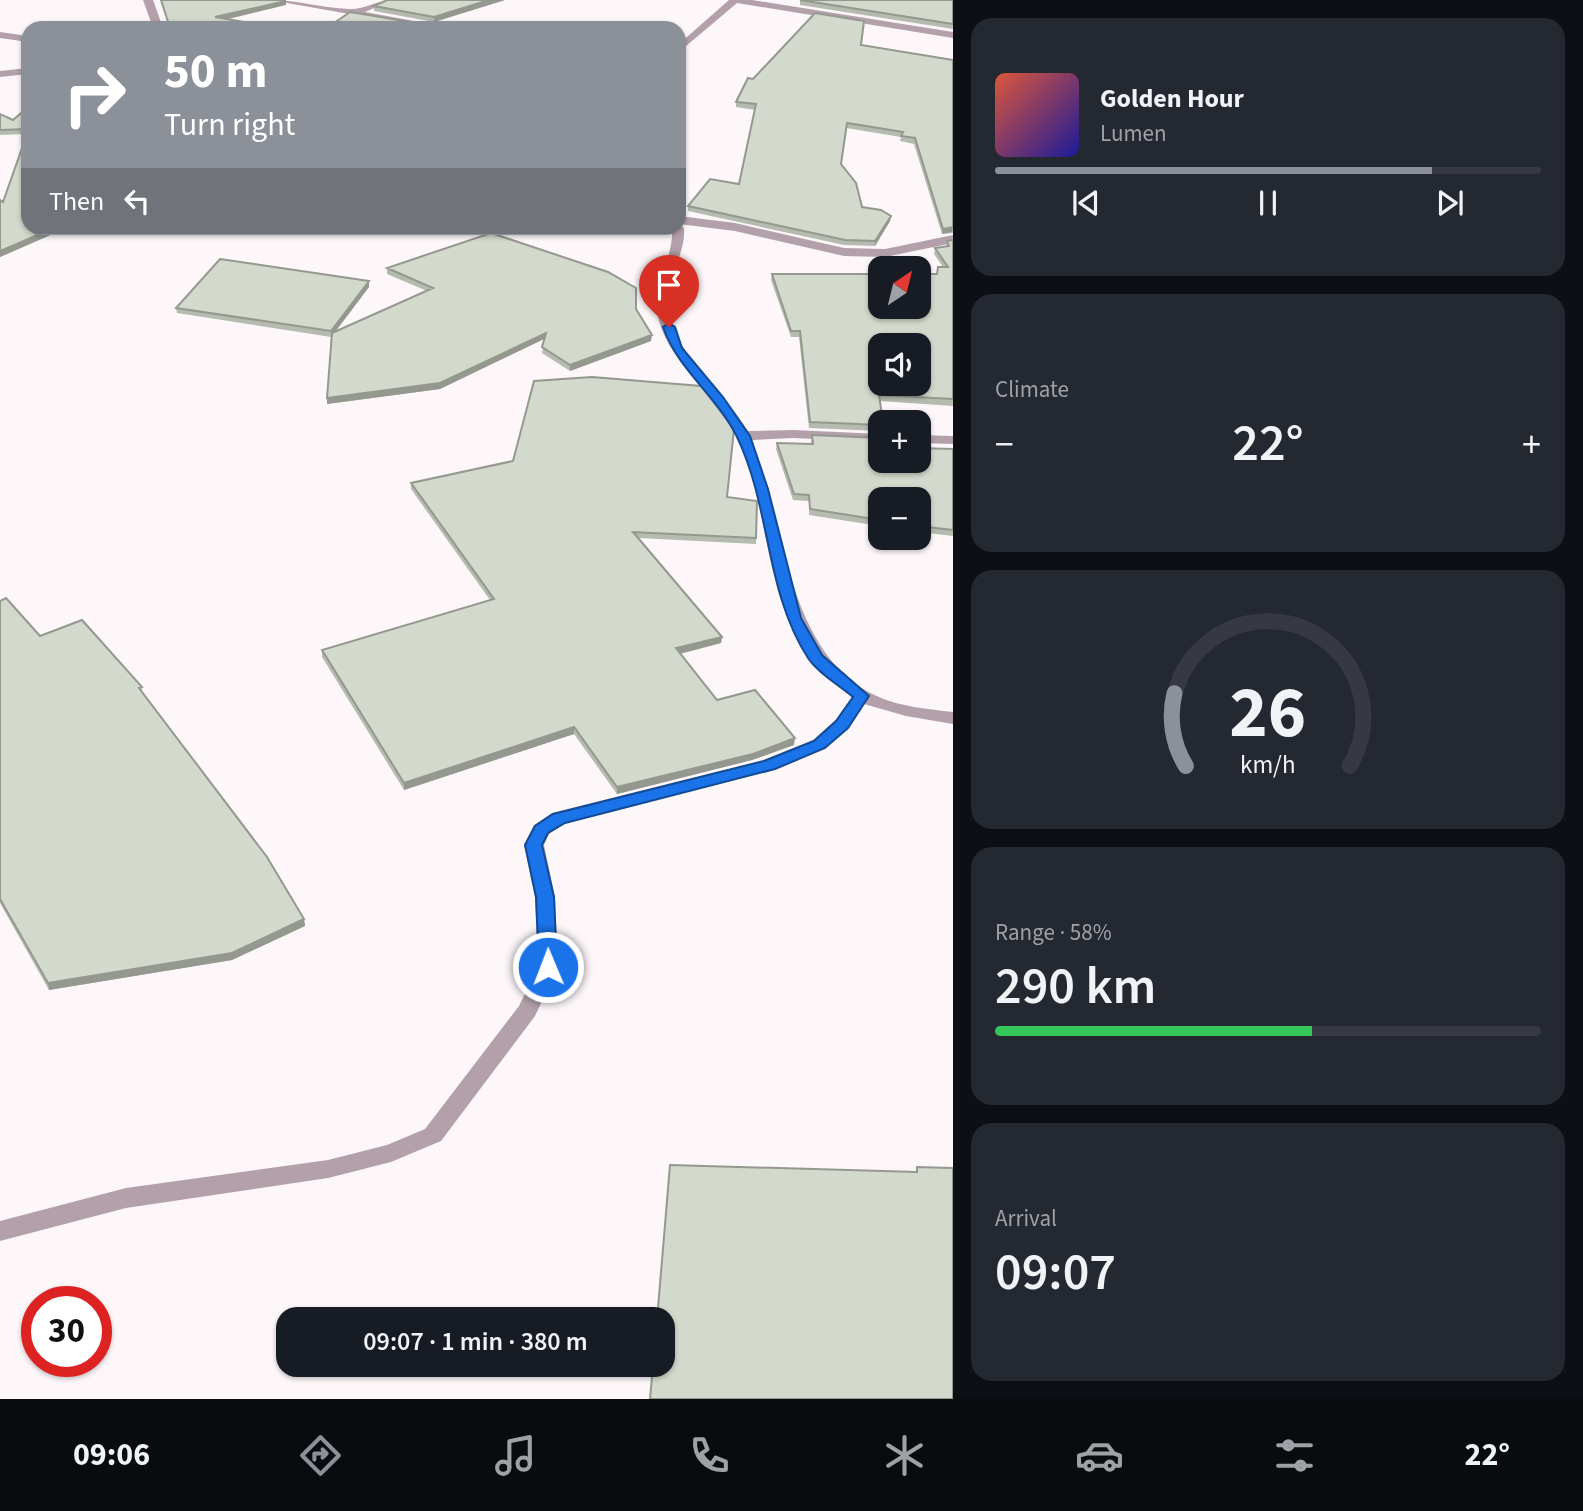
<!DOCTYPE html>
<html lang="en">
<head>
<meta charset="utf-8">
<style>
	body { margin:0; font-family:"Source Sans 3",sans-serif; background:#242831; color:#f1f3f6; height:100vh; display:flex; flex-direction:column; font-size:26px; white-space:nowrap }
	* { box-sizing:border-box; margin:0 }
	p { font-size:23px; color:#9ea1a6 }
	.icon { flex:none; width:38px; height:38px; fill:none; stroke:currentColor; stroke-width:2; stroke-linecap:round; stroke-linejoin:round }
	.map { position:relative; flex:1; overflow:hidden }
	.drawer { display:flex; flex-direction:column; gap:18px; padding:18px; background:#0d0f14; width:630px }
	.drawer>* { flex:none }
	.guide { position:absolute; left:21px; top:21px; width:665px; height:214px; border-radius:21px; box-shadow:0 2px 5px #0004; background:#8c9099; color:#fff; overflow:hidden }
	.needle { width:46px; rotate:35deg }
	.tools { position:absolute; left:868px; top:256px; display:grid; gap:14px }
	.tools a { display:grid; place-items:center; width:63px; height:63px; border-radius:14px; background:#171b24; box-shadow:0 2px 5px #0004; font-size:35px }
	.speed { position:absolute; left:21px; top:1286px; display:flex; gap:14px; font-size:35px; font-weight:700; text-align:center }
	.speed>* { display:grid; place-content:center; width:91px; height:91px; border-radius:50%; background:#171b24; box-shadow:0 2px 5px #0004; line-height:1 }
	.speed .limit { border:10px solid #d22; background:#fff; color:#111 }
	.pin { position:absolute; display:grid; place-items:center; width:60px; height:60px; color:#fff; margin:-72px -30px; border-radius:50% 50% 50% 0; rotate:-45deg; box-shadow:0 0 7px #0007 }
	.pin .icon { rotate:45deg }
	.me { position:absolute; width:77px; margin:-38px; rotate:359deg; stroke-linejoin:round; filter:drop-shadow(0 0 5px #0008) }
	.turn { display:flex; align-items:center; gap:24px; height:147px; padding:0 28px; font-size:32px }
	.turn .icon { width:91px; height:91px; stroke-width:2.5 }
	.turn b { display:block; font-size:49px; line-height:60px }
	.then { display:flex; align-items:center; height:66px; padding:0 28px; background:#0003; gap:14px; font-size:26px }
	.big { font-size:52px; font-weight:600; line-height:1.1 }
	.drawer .tile { flex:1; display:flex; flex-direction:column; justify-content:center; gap:10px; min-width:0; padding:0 24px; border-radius:21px; background:#242831 }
	.drawer .dial { align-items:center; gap:0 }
	.dial svg { height:182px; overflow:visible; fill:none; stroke:#363941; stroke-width:7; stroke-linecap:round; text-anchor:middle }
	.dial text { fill:#f1f3f6; stroke:none }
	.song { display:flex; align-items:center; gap:21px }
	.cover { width:84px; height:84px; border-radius:10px; background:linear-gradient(135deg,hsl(10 70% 55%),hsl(240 70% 35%)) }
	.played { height:7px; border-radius:4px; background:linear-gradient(90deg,#8c9099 80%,#363941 80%) }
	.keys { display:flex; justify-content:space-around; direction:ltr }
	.heat { display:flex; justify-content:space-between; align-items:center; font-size:38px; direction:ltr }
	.charge { height:10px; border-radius:5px; background:linear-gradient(90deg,#34c759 58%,#363941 0) }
	.trip { position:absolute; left:276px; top:1307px; width:399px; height:70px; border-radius:21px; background:#171b24; box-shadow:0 2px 5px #0004; font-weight:600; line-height:70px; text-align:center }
	.menu { display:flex; height:112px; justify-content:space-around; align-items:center; background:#090b0e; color:#9ea1a6 }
	.menu .icon { width:49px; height:49px }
	.menu .on { color:#8c9099 }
	.menu b { font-size:32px; color:#f1f3f6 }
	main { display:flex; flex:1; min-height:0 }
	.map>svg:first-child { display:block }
</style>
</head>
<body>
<main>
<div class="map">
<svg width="953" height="1399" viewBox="0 0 953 1399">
	<rect width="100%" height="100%" fill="#fdf7fa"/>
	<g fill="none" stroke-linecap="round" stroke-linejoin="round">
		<!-- minor -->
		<path fill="#b3a0aa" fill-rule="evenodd" d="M143 0H153L163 28H153Z
			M270 0C297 0 323 8 349 9 363 10 378 0 393 0L365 12 452 28H429Z
			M729 0H752L953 32V38L737 3 679 52V44Z
			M0 32 28 36V42L0 38Z
			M28 68V74L0 77V71Z
			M679 216 735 223 844 248 885 249 953 235V243L885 257 844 256 735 231 679 224Z
			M679 225 684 228C686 253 669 272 668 297 667 350 723 389 748 431L793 430 880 434V442L793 438 752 440C784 523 787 657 879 697 902 707 928 709 953 712V724L906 716 864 704 848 728 825 748 776 769 565 823 549 834 544 845 555 897 558 967 535 1016 441 1141 391 1162 328 1178 126 1208 0 1241V1221L126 1188 328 1160 387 1145 425 1129 519 1006 538 967 535 897 524 845 534 825 552 813 764 760 813 740 836 720 852 697C843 690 834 684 827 677 760 615 774 511 736 435 715 394 672 366 659 321 649 283 674 263 672 228H679Z
			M919 435 953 436V444L919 443Z"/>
	</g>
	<!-- wall -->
	<path fill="#b5bbaf" d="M387 0H505L434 22 374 11V6Z
		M800 0H953V29L800 5Z
		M861 45 953 60V233L942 234 914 144 900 141 901 137 846 128 841 164 862 207 891 216 890 221 875 246 844 245 688 211V206L739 184 755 110 736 107V102L753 79Z
		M28 107V228H56L55 233 0 257V200L3 202 27 134 0 135V114L13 120Z
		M953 240V406L880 401V431L809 428 799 337H791L771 280 772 274H937L943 267 934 254 935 248 946 247 947 241Z
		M387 268 636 309 651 341 570 371 542 353 544 339 440 389 327 404 331 337 177 313 176 308 369 281V287L336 331 427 291 387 274Z
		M812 435 880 460 953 449V536L919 532V499H880V526L809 515V501L793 500 776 449 777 443 811 444Z
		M411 483 727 497 756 538V544L639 538 722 637 721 643 680 654 717 700 794 745 752 760 617 794 574 734 404 790 322 657V650L490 600 411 489Z
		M0 601 40 636 142 687V692L304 919 305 926 232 960 49 990 0 903Z"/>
	<!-- shaded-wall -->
	<path fill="#94988f" d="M489 0H505L434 22V17Z
		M286 1V5L216 22 215 17Z
		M891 216 890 221 875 246V241Z
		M953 227 952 232 942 234 943 229Z
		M54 228H56L55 233 0 257V251Z
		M369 281V287L331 337V331Z
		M546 333V338L440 389 327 404V398Z
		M652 335 651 341 570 371V365Z
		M722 637 721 643 675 655 676 648Z
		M574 727V734L404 790V783Z
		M795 738 794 745 752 760 617 794V787Z
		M304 919 305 926 232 960 49 990 48 983Z"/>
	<!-- building -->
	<path fill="#d3d9cc" stroke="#94988f" stroke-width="2" fill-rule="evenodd" d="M161 0H282L286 1 215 17 279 28H170Z
		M387 0H489L434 17 374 6Z
		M800 0H953V24Z
		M350 12 435 26 445 28H327Z
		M815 13 864 21 861 45 953 60V227L943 229 915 138 901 136 903 132 847 123 841 164 856 183 862 207 881 210 891 216 875 241 845 240 688 206 710 179 739 184 756 104 736 102 748 78 753 79Z
		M28 107V129L0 130V114L13 120Z
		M28 131V228H54L0 251V200L3 202Z
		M491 233 608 272 636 288V309L652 335 570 365 542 347 546 333 440 383 327 398 332 333 433 288 387 268Z
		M953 240V399L879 395 883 422H880V425L810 422 800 331H791L772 274H880V306H919V274H937L938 267H948L935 248 949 246 947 241ZM880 345H919V383H880Z
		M220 259 369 281 331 331 176 308Z
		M592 377 701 386 734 429 727 497 757 501 756 538 633 532 722 637 676 648 717 700 755 690 795 738 753 754 617 787 574 727 404 783 322 650 494 599 411 483 513 461 534 381Z
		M812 435 880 438V460H919V448L953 449V530L919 526V499H880V520L810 509 809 495 794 494 777 443 813 444Z
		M6 598 40 636 82 620 142 687 139 688 267 857 304 919 232 953 48 983 0 899V601Z
		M670 1165 917 1172V1167L953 1168V1399H650L653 1365H663V1320H657Z"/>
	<!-- route -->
	<path fill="#1a73e8" stroke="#114b97" stroke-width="2" d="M669 323 675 327 682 348 723 397 750 436 768 489 801 618 822 655 869 696 848 728 825 748 775 769 565 823 548 833 542 845 554 897 557 967 555 972H542L539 967 536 897 525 845 535 826 553 814 764 761 814 741 836 721 853 697C839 685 818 673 808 658 765 592 771 507 737 437 717 396 678 370 663 327Z"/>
</svg>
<div class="tools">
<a><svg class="needle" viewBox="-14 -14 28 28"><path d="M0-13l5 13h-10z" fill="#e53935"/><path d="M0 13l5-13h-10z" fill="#9ea1a6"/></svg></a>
<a><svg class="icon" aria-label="sound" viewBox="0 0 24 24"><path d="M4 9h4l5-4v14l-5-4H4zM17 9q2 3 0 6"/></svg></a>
<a>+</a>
<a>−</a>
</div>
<div class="speed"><div class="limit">30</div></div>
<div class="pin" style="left:669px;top:327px;background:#d93025"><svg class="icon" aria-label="arrive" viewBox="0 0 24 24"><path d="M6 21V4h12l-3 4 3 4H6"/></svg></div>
<svg class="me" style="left:548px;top:967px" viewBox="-20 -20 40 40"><circle r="17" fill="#1a73e8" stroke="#fff" stroke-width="3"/><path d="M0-11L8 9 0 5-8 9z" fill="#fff"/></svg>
<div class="trip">09:07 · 1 min · 380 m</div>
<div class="guide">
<div class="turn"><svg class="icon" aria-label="right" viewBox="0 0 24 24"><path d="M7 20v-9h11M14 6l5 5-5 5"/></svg><div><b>50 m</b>Turn right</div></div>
<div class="then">Then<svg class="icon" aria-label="left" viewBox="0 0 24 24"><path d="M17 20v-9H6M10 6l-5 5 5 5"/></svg></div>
</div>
</div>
<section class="drawer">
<div class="tile">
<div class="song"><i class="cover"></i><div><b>Golden Hour</b><p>Lumen</p></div></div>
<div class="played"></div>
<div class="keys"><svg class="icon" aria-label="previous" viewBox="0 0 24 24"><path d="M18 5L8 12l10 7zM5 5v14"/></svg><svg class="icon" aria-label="pause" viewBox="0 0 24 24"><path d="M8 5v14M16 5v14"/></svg><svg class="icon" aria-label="next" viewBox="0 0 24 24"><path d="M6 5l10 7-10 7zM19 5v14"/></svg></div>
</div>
<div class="tile"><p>Climate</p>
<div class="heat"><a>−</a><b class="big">22°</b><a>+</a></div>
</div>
<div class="tile dial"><svg viewBox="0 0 100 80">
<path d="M14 69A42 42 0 1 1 86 69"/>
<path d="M14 69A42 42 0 0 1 9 37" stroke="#8c9099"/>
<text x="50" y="56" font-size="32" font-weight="700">26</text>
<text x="50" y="72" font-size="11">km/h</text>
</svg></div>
<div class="tile"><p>Range · 58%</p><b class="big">290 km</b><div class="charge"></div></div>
<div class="tile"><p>Arrival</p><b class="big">09:07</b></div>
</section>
</main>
<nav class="menu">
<b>09:06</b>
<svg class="icon on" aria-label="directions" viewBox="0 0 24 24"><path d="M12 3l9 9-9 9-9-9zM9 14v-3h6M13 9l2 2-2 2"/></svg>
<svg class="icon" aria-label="music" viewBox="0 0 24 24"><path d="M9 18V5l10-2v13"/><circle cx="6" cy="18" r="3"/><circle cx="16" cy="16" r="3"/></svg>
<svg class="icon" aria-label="phone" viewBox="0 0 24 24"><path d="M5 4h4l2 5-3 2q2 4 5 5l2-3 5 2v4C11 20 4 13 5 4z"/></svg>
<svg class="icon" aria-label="climate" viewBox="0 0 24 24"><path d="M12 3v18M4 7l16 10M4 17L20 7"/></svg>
<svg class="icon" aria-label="car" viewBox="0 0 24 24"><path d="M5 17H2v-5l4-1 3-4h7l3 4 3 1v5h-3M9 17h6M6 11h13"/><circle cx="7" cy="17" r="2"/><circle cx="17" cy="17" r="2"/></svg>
<svg class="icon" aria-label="filters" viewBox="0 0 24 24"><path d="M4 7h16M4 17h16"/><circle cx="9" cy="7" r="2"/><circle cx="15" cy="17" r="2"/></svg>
<b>22°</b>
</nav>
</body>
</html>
